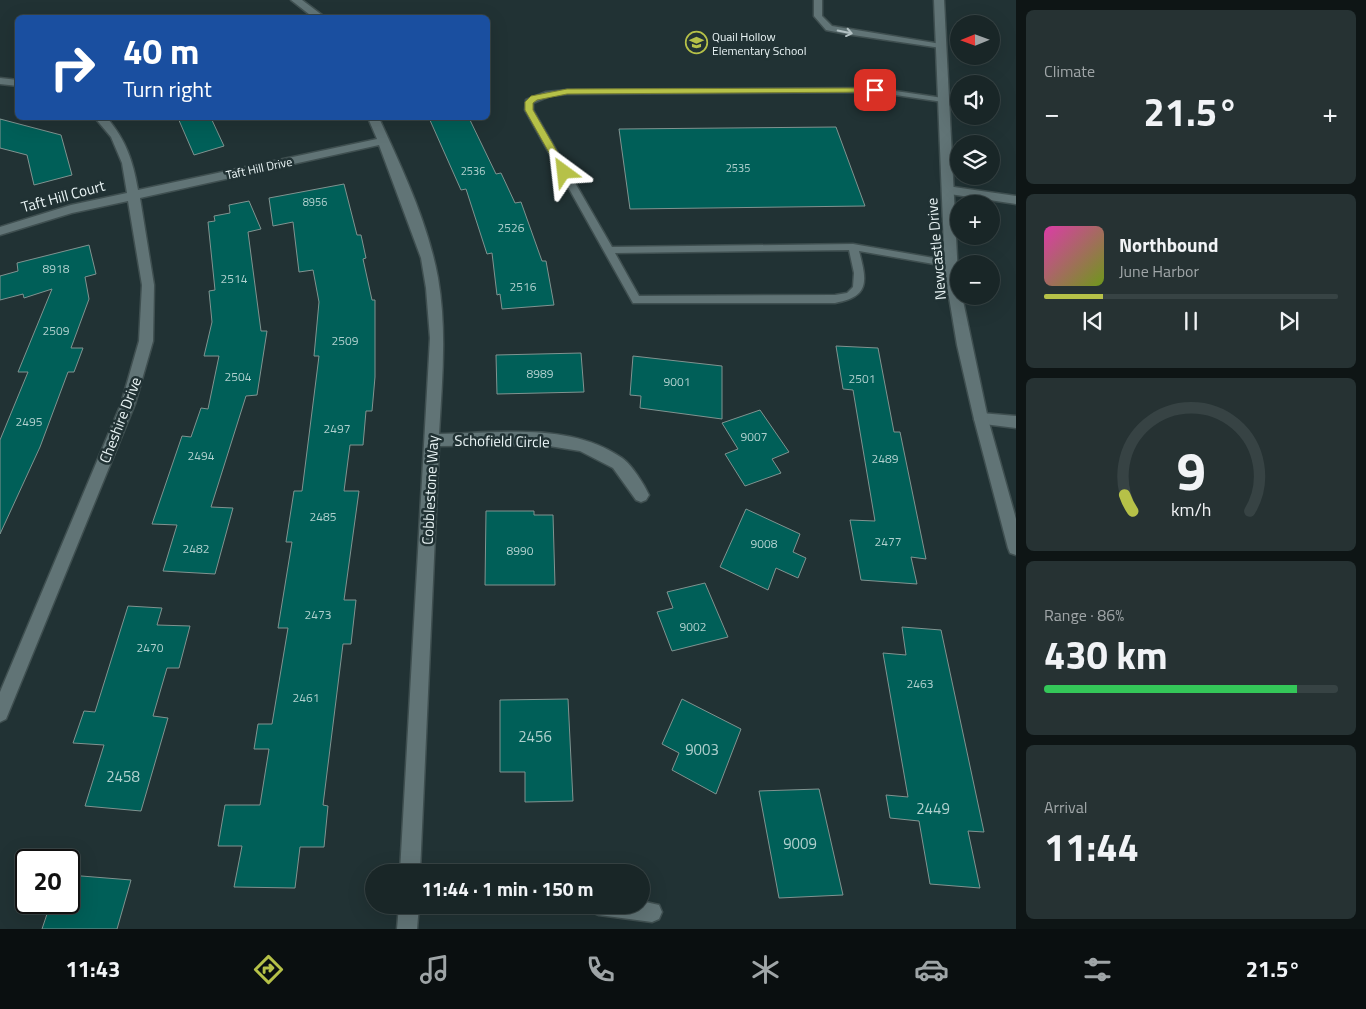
<!DOCTYPE html>
<html lang="en">
<head>
<meta charset="utf-8">
<style>
	body { margin:0; font-family:"Titillium Web",sans-serif; background:#263233; color:#f1f3f6; height:100vh; display:flex; flex-direction:column; font-size:19px; white-space:nowrap }
	* { box-sizing:border-box; margin:0 }
	p { font-size:16px; color:#9fa5a7 }
	.icon { flex:none; width:28px; height:28px; fill:none; stroke:currentColor; stroke-width:2; stroke-linecap:round; stroke-linejoin:round }
	.map { position:relative; flex:1; overflow:hidden }
	.details { display:flex; flex-direction:column; gap:10px; padding:10px; background:#0e1515; width:350px }
	.details>* { flex:none }
	.guide { position:absolute; left:15px; top:15px; width:475px; height:105px; border-radius:8px; box-shadow:0 5px 20px #0002,0 0 0 1px #374344; background:#1a4fa0; color:#fff; overflow:hidden }
	.needle { width:32px; rotate:269deg }
	.buttons { position:absolute; left:950px; top:15px; display:grid; gap:10px }
	.buttons a { display:grid; place-items:center; width:50px; height:50px; border-radius:50%; background:#192627; box-shadow:0 5px 20px #0002,0 0 0 1px #374344; font-size:25px }
	.speed { position:absolute; left:15px; top:849px; display:flex; gap:10px; font-size:25px; font-weight:700; text-align:center }
	.speed>* { display:grid; place-content:center; width:65px; height:65px; border-radius:50%; background:#192627; box-shadow:0 5px 20px #0002,0 0 0 1px #374344; line-height:1 }
	.speed .limit { border:2px solid #111; border-radius:8px; background:#fff; color:#111 }
	.pin { position:absolute; display:grid; place-items:center; width:42px; height:42px; color:#fff; margin:-21px; border-radius:10px; box-shadow:0 2px 8px #0006 }
	.me { position:absolute; width:55px; margin:-28px; rotate:330deg; stroke-linejoin:round; filter:drop-shadow(0 0 4px #0008) }
	.turn { display:flex; align-items:center; gap:18px; height:105px; padding:0 25px; font-size:22px }
	.turn .icon { width:65px; height:65px; stroke-width:2.5 }
	.turn b { display:block; font-size:35px; line-height:42px }
	.big { font-size:38px; font-weight:700; line-height:1.1 }
	.details .card { flex:1; display:flex; flex-direction:column; justify-content:center; gap:8px; min-width:0; padding:0 18px; border-radius:8px; background:#263233 }
	.details .dial { align-items:center; gap:0 }
	.dial svg { height:130px; overflow:visible; fill:none; stroke:#374344; stroke-width:7; stroke-linecap:round; text-anchor:middle }
	.dial text { fill:#f1f3f6; stroke:none }
	.song { display:flex; align-items:center; gap:15px }
	.cover { width:60px; height:60px; border-radius:8px; background:linear-gradient(135deg,hsl(320 70% 55%),hsl(80 70% 35%)) }
	.played { height:5px; border-radius:2px; background:linear-gradient(90deg,#b6c148 20%,#374344 20%) }
	.keys { display:flex; justify-content:space-around; direction:ltr }
	.heat { display:flex; justify-content:space-between; align-items:center; font-size:28px; direction:ltr }
	.charge { height:8px; border-radius:4px; background:linear-gradient(90deg,#34c759 86%,#374344 0) }
	.trip { position:absolute; left:365px; top:864px; width:285px; height:50px; border-radius:25px; background:#192627; box-shadow:0 5px 20px #0002,0 0 0 1px #374344; font-weight:700; line-height:50px; text-align:center }
	.tabs { display:flex; height:80px; justify-content:space-around; align-items:center; background:#0a0f10; color:#9fa5a7 }
	.tabs .icon { width:35px; height:35px }
	.tabs .on { color:#b6c148 }
	.tabs b { font-size:22px; color:#f1f3f6 }
	main { display:flex; flex:1; min-height:0 }
	.map>svg:first-child { display:block }
</style>
</head>
<body>
<main>
<div class="map">
<svg width="1016" height="929" viewBox="0 0 1016 929">
	<rect width="100%" height="100%" fill="#213234"/>
	<!-- building -->
	<path fill="#005f58" stroke="#809390" d="M178 118H211L224 146 194 155Z
		M429 118H469L496 174 501 173 515 203 521 202 542 261H546L554 305 502 309 500 294 497 295 492 253 487 254 466 189 461 190Z
		M0 119 61 135 72 175 34 185 27 155 0 148Z
		M836 127 865 206 630 209 619 129Z
		M344 184 357 235H361L366 258 363 259 372 300H375V377L372 411H366L363 445H350L344 491H359L344 600H356L351 644H343L323 805 328 806 324 847H300L295 888 234 887 242 846H218L225 805H260L269 749H254L258 724H272L288 628H278L292 542H286L294 491H302L319 356H314L319 302 313 270 299 272 293 222 273 226 269 198Z
		M249 201 261 229 248 232 261 331H267L257 395 246 396 211 507 233 508 215 574 163 571 177 525 152 524 182 436 191 437 201 408 208 409 219 356H204L212 322 209 291 215 290 208 222 215 221 214 216 230 213 229 205Z
		M89 245 96 274 85 277 89 299 71 348H83L74 372H68L40 447 0 534V440L28 372H18L52 289 24 298 23 294 0 300V276L18 271 17 263Z
		M836 346 878 348 894 432H900L926 559 911 557 917 584 861 580 850 520 875 521 853 390 843 389Z
		M581 353 584 392 497 394 496 355Z
		M633 356 722 366V419L640 408 641 396 630 395Z
		M760 410 789 452 772 459 781 473 745 486 725 454 738 449 722 423Z
		M746 509 800 534 793 552 806 558 798 578 776 568 768 590 720 567Z
		M486 511H534V515H553L555 585H485Z
		M705 583 728 637 672 651 657 612 673 608 667 592Z
		M128 606 162 608 157 625 190 626 179 668H167L153 716 168 718 141 811 85 806 104 745 73 743 84 711 95 712Z
		M902 627 941 630 984 832 968 831 980 888 930 884 919 821 890 818 886 795 908 797 883 653 906 655Z
		M568 699 573 801 525 802V772H500V700Z
		M682 699 741 729 716 794 672 770 679 753 662 744Z
		M819 789 843 895 779 898 759 791Z
		M69 875 131 880 117 929H42L51 902H69Z"/>
	<g fill="none" stroke-linecap="round" stroke-linejoin="round">
		<defs>
			<path id="lane" d="M814 0H822V16L832 26 941 44 945 46 941 48 846 34 826 30 814 16Z
				M875 88 943 98 947 100 943 102 875 92 567 94 550 96 533 103V110L612 247 853 244 951 261 956 264 951 267 859 251C867 281 870 297 835 303H633L525 110 526 100 546 92 567 90ZM849 250 854 273 853 287 847 293 835 295 639 296 615 253Z"/>
			<path id="street" d="M291 0H302L326 18H314Z
				M0 78 18 80V86L0 84Z
				M95 118H107C126 140 133 161 138 190L377 139 368 118H379C402 168 428 223 438 278 447 330 442 382 439 434 498 433 571 422 622 458 632 465 644 484 649 495L646 500 641 502 636 500 613 468 580 451 543 445 439 446 420 872H400L430 338 426 288 421 258 379 145 140 198 154 285 153 341 135 404 6 719 0 722V692L121 404 139 341 142 285 128 201 72 213 0 235V227L71 205 127 193 122 163 111 137Z
				M947 186 1016 196V204L943 193V187Z
				M981 413 1016 416V428L976 423 974 419 976 415Z
				M641 901 659 905 662 912 659 919 652 922 599 915 592 912 589 905H641Z
				M399 905H419L417 929H397Z"/>
			<path id="secondary" d="M934 0H944L959 296H962L988 419 1016 519V555L1010 553 1008 548 974 419 957 345 945 273Z"/>
		</defs>
		<!-- lane casing -->
		<use href="#lane" stroke="#3f4f50" stroke-width="3"/>
		<!-- street casing -->
		<use href="#street" stroke="#3f4f50" stroke-width="3"/>
		<!-- secondary casing -->
		<use href="#secondary" stroke="#3f4f50" stroke-width="3"/>
		<!-- lane -->
		<use href="#lane" fill="#617476" fill-rule="evenodd"/>
		<!-- street -->
		<use href="#street" fill="#617476" fill-rule="evenodd"/>
		<!-- secondary -->
		<use href="#secondary" fill="#617476" fill-rule="evenodd"/>
	</g>
	<!-- one-way arrows -->
	<defs><path id="oneway-shaft" d="M-6 0H5M1.5-3L5.5 0L1.5 3" fill="none" stroke-width="1.6" stroke-linecap="round" stroke-linejoin="round" transform="scale(1.25)"/></defs>
	<use stroke="#b3c1c3" href="#oneway-shaft" transform="translate(845 32) rotate(12)"/>
	<!-- route -->
	<path fill="#b6c148" stroke="#767d2f" d="M875 88 879 90 877 92 567 94 537 100 533 103V110L569 172 564 175 560 172 525 110V102L531 96 567 89Z"/>
	<!-- icons -->
	<defs>
		<symbol id="school-ring" viewBox="-11 -11 22 22"><circle r="9.5" fill="#213234" stroke="#b6c148" stroke-width="1.5"/><path d="M0-5L7-2L0 1L-7-2ZM-4 1L0 2.5L4 1V4Q0 6-4 4Z" fill="#b6c148"/></symbol>
	</defs>
	<g fill-rule="evenodd">
		<use href="#school-ring" x="684" y="30" width="25" height="25"/>
	</g>
	<g text-anchor="middle" dominant-baseline="central" stroke-width="5" stroke-linejoin="round" paint-order="stroke">
		<!-- far-number labels -->
		<g font-size="11" fill="#b0d0ce">
			<text x="738" y="168">2535</text>
			<text x="473" y="171">2536</text>
			<text x="315" y="202">8956</text>
		</g>
		<!-- far-poi labels -->
		<g font-size="12" fill="#eaf5f6" stroke="#213234" text-anchor="start">
			<text x="712" y="36">Quail Hollow<tspan x="712" dy="14">Elementary School</tspan></text>
		</g>
		<!-- far-street labels -->
		<g font-size="12" fill="#eaf5f6" stroke="#213234">
			<text transform="translate(259 168) rotate(-12)">Taft Hill Drive</text>
		</g>
		<!-- number labels -->
		<g font-size="12" fill="#b0d0ce">
			<text x="511" y="227">2526</text>
			<text x="56" y="268">8918</text>
			<text x="234" y="278">2514</text>
			<text x="523" y="286">2516</text>
			<text x="56" y="330">2509</text>
			<text x="345" y="340">2509</text>
			<text x="540" y="373">8989</text>
			<text x="238" y="376">2504</text>
			<text x="862" y="378">2501</text>
			<text x="677" y="381">9001</text>
			<text x="29" y="421">2495</text>
			<text x="337" y="428">2497</text>
			<text x="754" y="436">9007</text>
			<text x="201" y="455">2494</text>
			<text x="885" y="458">2489</text>
			<text x="323" y="516">2485</text>
			<text x="888" y="541">2477</text>
			<text x="764" y="543">9008</text>
			<text x="196" y="548">2482</text>
			<text x="520" y="550">8990</text>
			<text x="318" y="614">2473</text>
			<text x="693" y="626">9002</text>
			<text x="150" y="647">2470</text>
			<text x="920" y="683">2463</text>
			<text x="306" y="697">2461</text>
		</g>
		<!-- street labels -->
		<g font-size="15" fill="#eaf5f6" stroke="#213234">
			<text transform="translate(63 196) rotate(-15)">Taft Hill Court</text>
			<text transform="translate(936 249) rotate(-95)">Newcastle Drive</text>
			<text transform="translate(120 420) rotate(-69)">Cheshire Drive</text>
			<text transform="translate(502 441) rotate(1)">Schofield Circle</text>
			<text transform="translate(430 490) rotate(-87)">Cobblestone Way</text>
		</g>
		<!-- near-number labels -->
		<g font-size="15" fill="#b0d0ce">
			<text x="535" y="736">2456</text>
			<text x="702" y="749">9003</text>
			<text x="123" y="776">2458</text>
			<text x="933" y="808">2449</text>
			<text x="800" y="843">9009</text>
		</g>
	</g>
</svg>
<div class="buttons">
<a><svg class="needle" viewBox="-14 -14 28 28"><path d="M0-13l5 13h-10z" fill="#e53935"/><path d="M0 13l5-13h-10z" fill="#9fa5a7"/></svg></a>
<a><svg class="icon" aria-label="sound" viewBox="0 0 24 24"><path d="M4 9h4l5-4v14l-5-4H4zM17 9q2 3 0 6"/></svg></a>
<a><svg class="icon" aria-label="layers" viewBox="0 0 24 24"><path d="M12 4l9 5-9 5-9-5zM3 14l9 5 9-5"/></svg></a>
<a>+</a>
<a>−</a>
</div>
<div class="speed"><div class="limit">20</div></div>
<div class="pin" style="left:875px;top:90px;background:#d93025"><svg class="icon" aria-label="arrive" viewBox="0 0 24 24"><path d="M6 21V4h12l-3 4 3 4H6"/></svg></div>
<svg class="me" style="left:564px;top:172px" viewBox="-20 -20 40 40"><path d="M0-17L14 15 0 8-14 15z" fill="#b6c148" stroke="#fff" stroke-width="4"/></svg>
<div class="trip">11:44 · 1 min · 150 m</div>
<div class="guide">
<div class="turn"><svg class="icon" aria-label="right" viewBox="0 0 24 24"><path d="M7 20v-9h11M14 6l5 5-5 5"/></svg><div><b>40 m</b>Turn right</div></div>
</div>
</div>
<section class="details">
<div class="card"><p>Climate</p>
<div class="heat"><a>−</a><b class="big">21.5°</b><a>+</a></div>
</div>
<div class="card">
<div class="song"><i class="cover"></i><div><b>Northbound</b><p>June Harbor</p></div></div>
<div class="played"></div>
<div class="keys"><svg class="icon" aria-label="previous" viewBox="0 0 24 24"><path d="M18 5L8 12l10 7zM5 5v14"/></svg><svg class="icon" aria-label="pause" viewBox="0 0 24 24"><path d="M8 5v14M16 5v14"/></svg><svg class="icon" aria-label="next" viewBox="0 0 24 24"><path d="M6 5l10 7-10 7zM19 5v14"/></svg></div>
</div>
<div class="card dial"><svg viewBox="0 0 100 80">
<path d="M14 69A42 42 0 1 1 86 69"/>
<path d="M14 69A42 42 0 0 1 9 59" stroke="#b6c148"/>
<text x="50" y="56" font-size="32" font-weight="700">9</text>
<text x="50" y="72" font-size="11">km/h</text>
</svg></div>
<div class="card"><p>Range · 86%</p><b class="big">430 km</b><div class="charge"></div></div>
<div class="card"><p>Arrival</p><b class="big">11:44</b></div>
</section>
</main>
<nav class="tabs">
<b>11:43</b>
<svg class="icon on" aria-label="directions" viewBox="0 0 24 24"><path d="M12 3l9 9-9 9-9-9zM9 14v-3h6M13 9l2 2-2 2"/></svg>
<svg class="icon" aria-label="music" viewBox="0 0 24 24"><path d="M9 18V5l10-2v13"/><circle cx="6" cy="18" r="3"/><circle cx="16" cy="16" r="3"/></svg>
<svg class="icon" aria-label="phone" viewBox="0 0 24 24"><path d="M5 4h4l2 5-3 2q2 4 5 5l2-3 5 2v4C11 20 4 13 5 4z"/></svg>
<svg class="icon" aria-label="climate" viewBox="0 0 24 24"><path d="M12 3v18M4 7l16 10M4 17L20 7"/></svg>
<svg class="icon" aria-label="car" viewBox="0 0 24 24"><path d="M5 17H2v-5l4-1 3-4h7l3 4 3 1v5h-3M9 17h6M6 11h13"/><circle cx="7" cy="17" r="2"/><circle cx="17" cy="17" r="2"/></svg>
<svg class="icon" aria-label="filters" viewBox="0 0 24 24"><path d="M4 7h16M4 17h16"/><circle cx="9" cy="7" r="2"/><circle cx="15" cy="17" r="2"/></svg>
<b>21.5°</b>
</nav>
</body>
</html>
